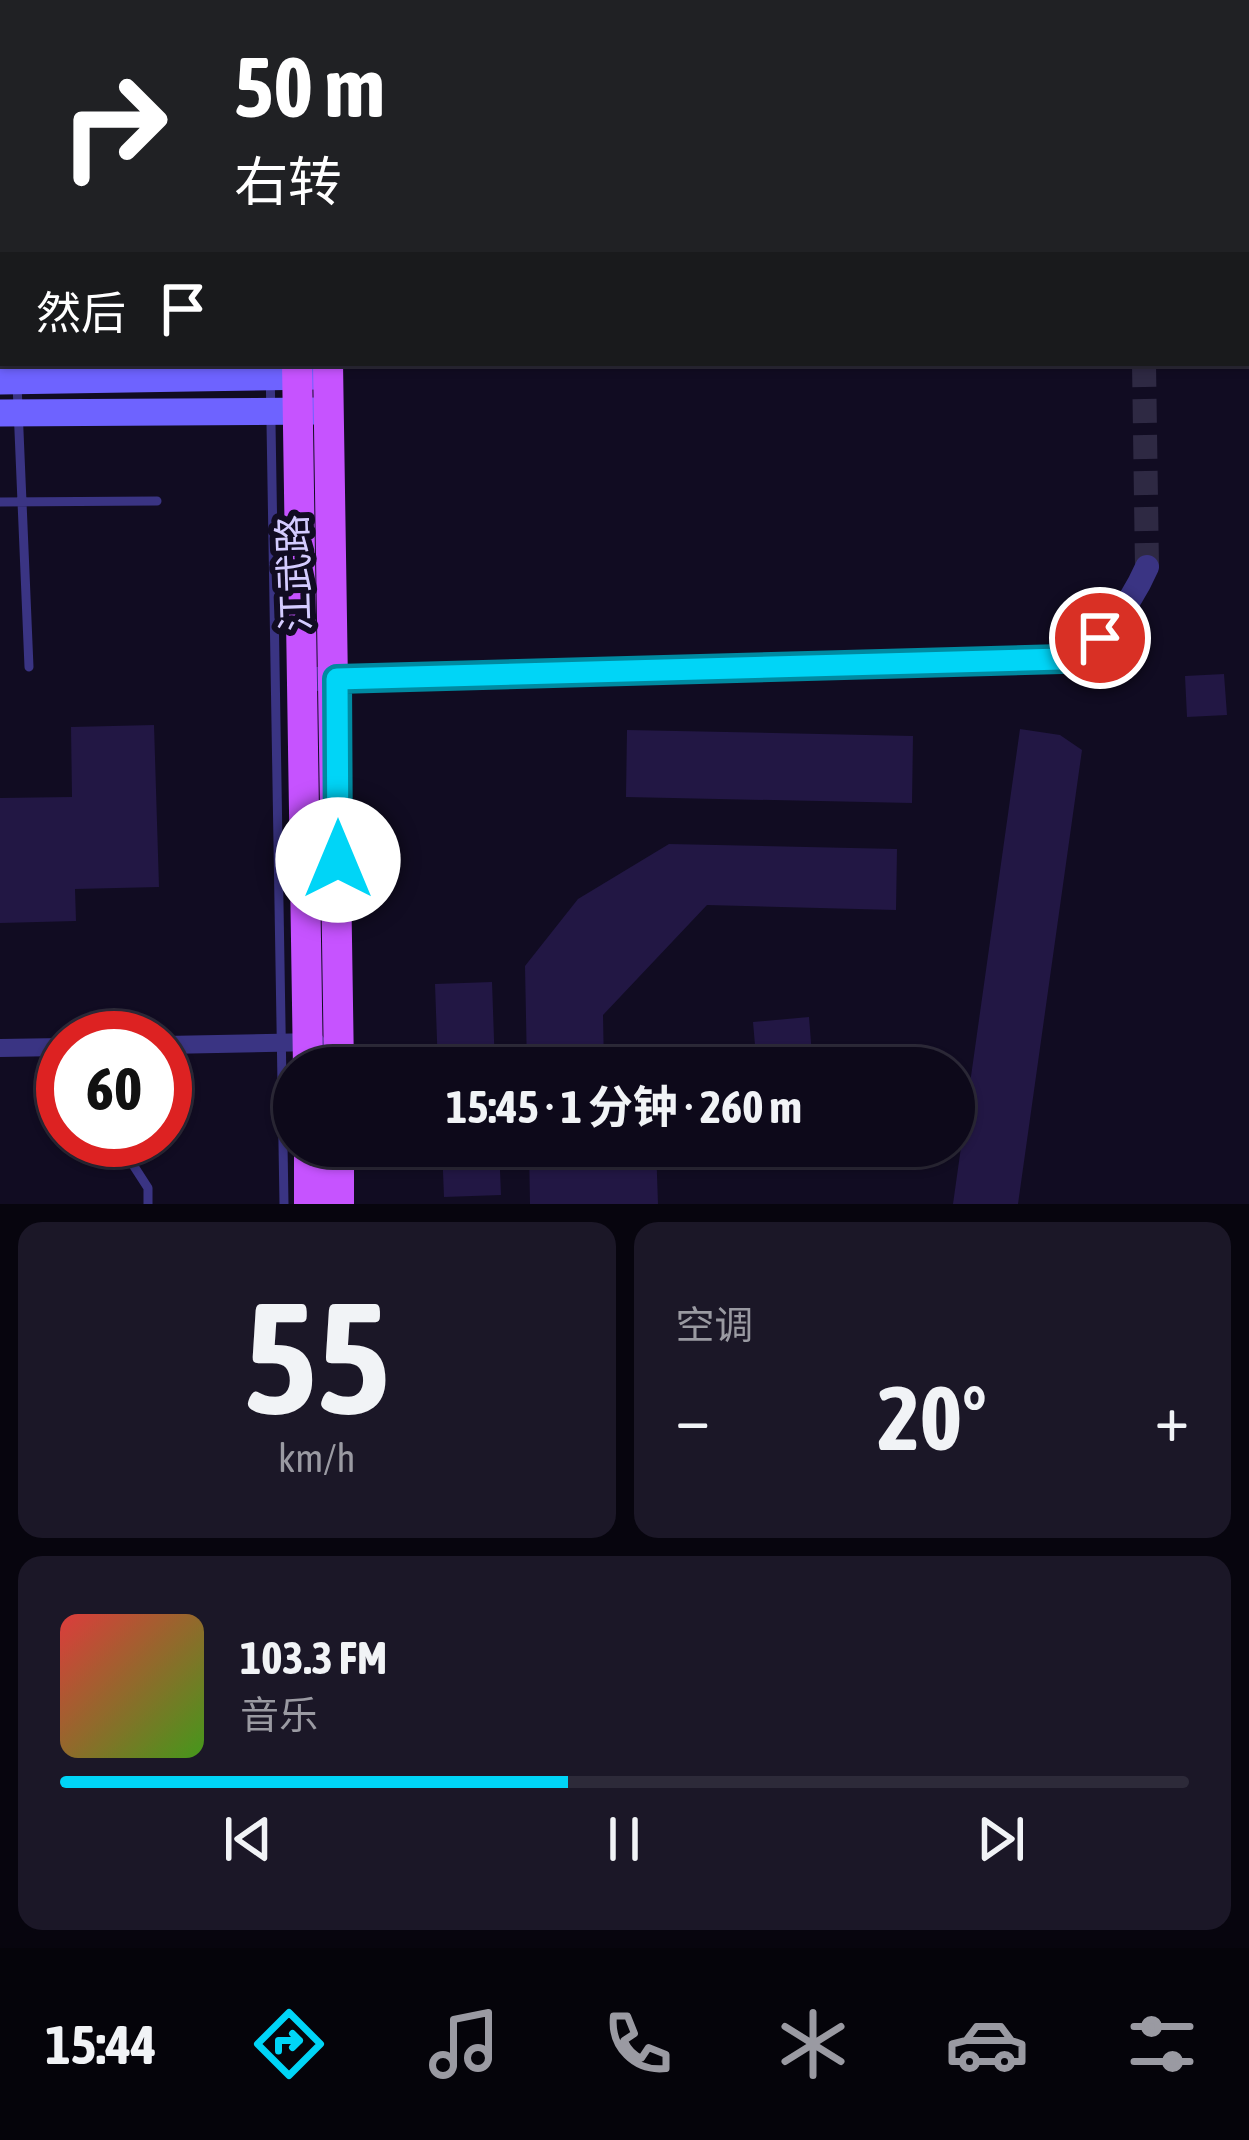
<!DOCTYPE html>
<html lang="zh">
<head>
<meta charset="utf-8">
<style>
	body { margin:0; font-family:"Asap Condensed","Noto Sans SC",sans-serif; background:#1b1727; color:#f1f3f6; height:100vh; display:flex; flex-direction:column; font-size:45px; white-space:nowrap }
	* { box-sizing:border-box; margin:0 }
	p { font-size:39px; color:#9a9aa2 }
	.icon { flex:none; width:66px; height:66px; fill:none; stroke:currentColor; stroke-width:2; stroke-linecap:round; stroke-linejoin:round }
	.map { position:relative; height:1204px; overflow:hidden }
	.details { display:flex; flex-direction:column; gap:18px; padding:18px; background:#07050e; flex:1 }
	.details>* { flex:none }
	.banner { position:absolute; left:0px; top:0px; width:1251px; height:366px; box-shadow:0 3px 9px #0004,0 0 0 3px #2d2a39; background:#202124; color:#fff; overflow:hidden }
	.speed { position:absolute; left:36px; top:1011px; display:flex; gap:24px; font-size:60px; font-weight:700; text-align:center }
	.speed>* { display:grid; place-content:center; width:156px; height:156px; border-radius:50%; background:#0d091a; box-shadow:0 3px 9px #0004,0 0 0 3px #2d2a39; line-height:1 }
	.speed .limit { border:18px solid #d22; background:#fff; color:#111 }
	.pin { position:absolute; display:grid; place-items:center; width:102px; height:102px; color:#fff; margin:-51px; border:6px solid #fff; border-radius:50%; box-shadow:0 3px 12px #0007 }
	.me { position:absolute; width:132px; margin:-66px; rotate:0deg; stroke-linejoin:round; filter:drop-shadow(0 0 9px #0008) }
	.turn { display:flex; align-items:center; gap:42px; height:252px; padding:0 36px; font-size:54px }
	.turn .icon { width:156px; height:156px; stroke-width:2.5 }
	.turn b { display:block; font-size:84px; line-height:102px }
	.then { display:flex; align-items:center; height:114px; padding:0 36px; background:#0003; gap:24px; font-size:45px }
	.big { font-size:90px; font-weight:700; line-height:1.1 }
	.details .card { flex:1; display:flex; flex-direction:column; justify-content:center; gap:18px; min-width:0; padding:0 42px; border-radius:24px; background:#1b1727 }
	.details .dial { align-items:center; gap:0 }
	.dial b { font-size:156px; line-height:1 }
	.song { display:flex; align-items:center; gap:36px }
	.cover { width:144px; height:144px; border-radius:18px; background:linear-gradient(135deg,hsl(0 70% 55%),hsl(100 70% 35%)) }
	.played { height:12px; border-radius:6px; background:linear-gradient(90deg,#00d5f7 45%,#2d2a39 45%) }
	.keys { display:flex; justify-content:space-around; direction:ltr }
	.heat { display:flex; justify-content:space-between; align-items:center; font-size:66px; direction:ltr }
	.details .tiles { flex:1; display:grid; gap:18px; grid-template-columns:1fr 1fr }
	.card:last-child { grid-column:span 2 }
	.trip { position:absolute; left:273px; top:1047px; width:702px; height:120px; border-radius:60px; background:#0d091a; box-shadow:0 3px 9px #0004,0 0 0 3px #2d2a39; font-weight:700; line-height:120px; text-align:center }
	.dock { display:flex; height:192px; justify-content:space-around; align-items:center; background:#05040a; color:#9a9aa2 }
	.dock .icon { width:84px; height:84px }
	.dock .on { color:#00d5f7 }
	.dock b { font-size:54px; color:#f1f3f6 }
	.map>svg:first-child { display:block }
</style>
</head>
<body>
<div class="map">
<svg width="1249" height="1204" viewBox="0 0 1249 1204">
	<rect width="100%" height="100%" fill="#110c22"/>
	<!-- building -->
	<path fill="#221744" d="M1224 674 1227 715 1187 717 1185 676Z
		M154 725 159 887 75 889 76 921 0 923V798L72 797 71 727Z
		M1020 729 1060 735 1082 750 1018 1204H953Z
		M627 730 913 736 912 803 626 797Z
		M669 844 897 849 896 910 707 905 603 1015 604 1068H527L525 966 578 899Z
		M492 982 495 1068H438L435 984Z
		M809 1017 813 1068H757L753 1022Z
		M442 1146H499L501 1195 444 1197Z
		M529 1146H656L658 1204H530Z"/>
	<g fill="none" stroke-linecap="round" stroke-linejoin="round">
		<!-- tertiary-tunnel -->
		<path stroke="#2e2943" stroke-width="24" stroke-dasharray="24 12" stroke-linecap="butt" d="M1144 363 1147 567"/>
		<!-- service -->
		<path stroke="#3a3483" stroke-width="9" d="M265 0V3
			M270 363 284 1204
			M17 384 29 667
			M0 502 157 501
			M117 1140 148 1188V1204"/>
		<!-- pedestrian -->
		<path stroke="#3a3483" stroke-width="14" d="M1248 289H1249"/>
		<!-- minor -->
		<path stroke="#3a3483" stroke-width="18" d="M165 1045 316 1042
			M0 1048 63 1047"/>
		<!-- tertiary -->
		<path stroke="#3a3483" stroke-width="24" d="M1134 0 1135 3
			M315 679 1062 659C1105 635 1127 612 1147 567"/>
		<!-- secondary -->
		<path stroke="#6e63ff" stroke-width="27" d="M0 381 318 376
			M0 413 320 411"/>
		<!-- primary -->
		<path stroke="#c653ff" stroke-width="30" d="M289 0V3
			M320 0 321 3
			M297 363 308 1068
			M328 363 339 1068
			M309 1146V1204
			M339 1146V1204"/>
	</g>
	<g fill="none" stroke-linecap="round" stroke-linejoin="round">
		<defs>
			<path id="route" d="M338 860 337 679 1062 659 1100 638"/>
		</defs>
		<!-- route casing -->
		<use href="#route" stroke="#008aa1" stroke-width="30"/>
		<!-- route -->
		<use href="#route" stroke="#00d5f7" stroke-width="21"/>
	</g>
	<g text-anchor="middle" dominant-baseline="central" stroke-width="12" stroke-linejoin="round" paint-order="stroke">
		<!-- street labels -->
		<g font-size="39" fill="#d4ccff" stroke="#110c22">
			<text transform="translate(294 573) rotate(-92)">江武路</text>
		</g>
	</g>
</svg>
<div class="speed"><div class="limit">60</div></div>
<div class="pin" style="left:1100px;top:638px;background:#d93025"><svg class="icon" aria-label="arrive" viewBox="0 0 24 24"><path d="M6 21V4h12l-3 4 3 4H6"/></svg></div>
<svg class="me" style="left:338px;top:860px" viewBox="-20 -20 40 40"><circle r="19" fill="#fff"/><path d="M0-13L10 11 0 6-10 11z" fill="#00d5f7"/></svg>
<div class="trip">15:45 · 1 分钟 · 260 m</div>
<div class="banner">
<div class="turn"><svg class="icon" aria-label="right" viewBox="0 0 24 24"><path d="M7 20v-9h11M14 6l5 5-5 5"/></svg><div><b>50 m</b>右转</div></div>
<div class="then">然后<svg class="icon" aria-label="arrive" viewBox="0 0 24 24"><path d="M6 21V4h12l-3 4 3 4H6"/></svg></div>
</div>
</div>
<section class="details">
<div class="tiles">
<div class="card dial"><b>55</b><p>km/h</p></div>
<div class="card"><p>空调</p>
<div class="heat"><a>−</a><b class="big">20°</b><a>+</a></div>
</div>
<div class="card">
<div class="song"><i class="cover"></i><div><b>103.3 FM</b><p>音乐</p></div></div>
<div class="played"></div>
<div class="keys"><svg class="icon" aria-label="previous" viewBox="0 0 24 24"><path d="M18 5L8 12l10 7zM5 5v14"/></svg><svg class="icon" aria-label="pause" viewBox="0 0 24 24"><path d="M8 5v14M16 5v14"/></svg><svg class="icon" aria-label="next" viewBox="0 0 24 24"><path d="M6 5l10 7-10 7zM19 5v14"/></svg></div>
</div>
</div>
</section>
<nav class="dock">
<b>15:44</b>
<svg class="icon on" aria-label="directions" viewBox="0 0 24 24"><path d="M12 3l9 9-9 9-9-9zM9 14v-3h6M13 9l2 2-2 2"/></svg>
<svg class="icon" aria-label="music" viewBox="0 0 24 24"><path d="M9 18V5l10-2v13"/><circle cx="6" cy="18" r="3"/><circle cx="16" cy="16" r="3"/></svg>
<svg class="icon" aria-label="phone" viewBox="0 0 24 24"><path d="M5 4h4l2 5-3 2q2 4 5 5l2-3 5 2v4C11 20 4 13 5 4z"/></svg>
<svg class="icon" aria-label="climate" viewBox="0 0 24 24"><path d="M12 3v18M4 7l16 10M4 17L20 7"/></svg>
<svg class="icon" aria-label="car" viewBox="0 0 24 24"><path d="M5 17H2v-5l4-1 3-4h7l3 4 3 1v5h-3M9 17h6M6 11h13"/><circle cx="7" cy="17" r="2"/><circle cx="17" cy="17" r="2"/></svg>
<svg class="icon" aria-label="filters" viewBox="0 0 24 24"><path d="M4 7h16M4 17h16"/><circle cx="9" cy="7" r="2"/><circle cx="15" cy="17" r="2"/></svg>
</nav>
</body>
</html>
